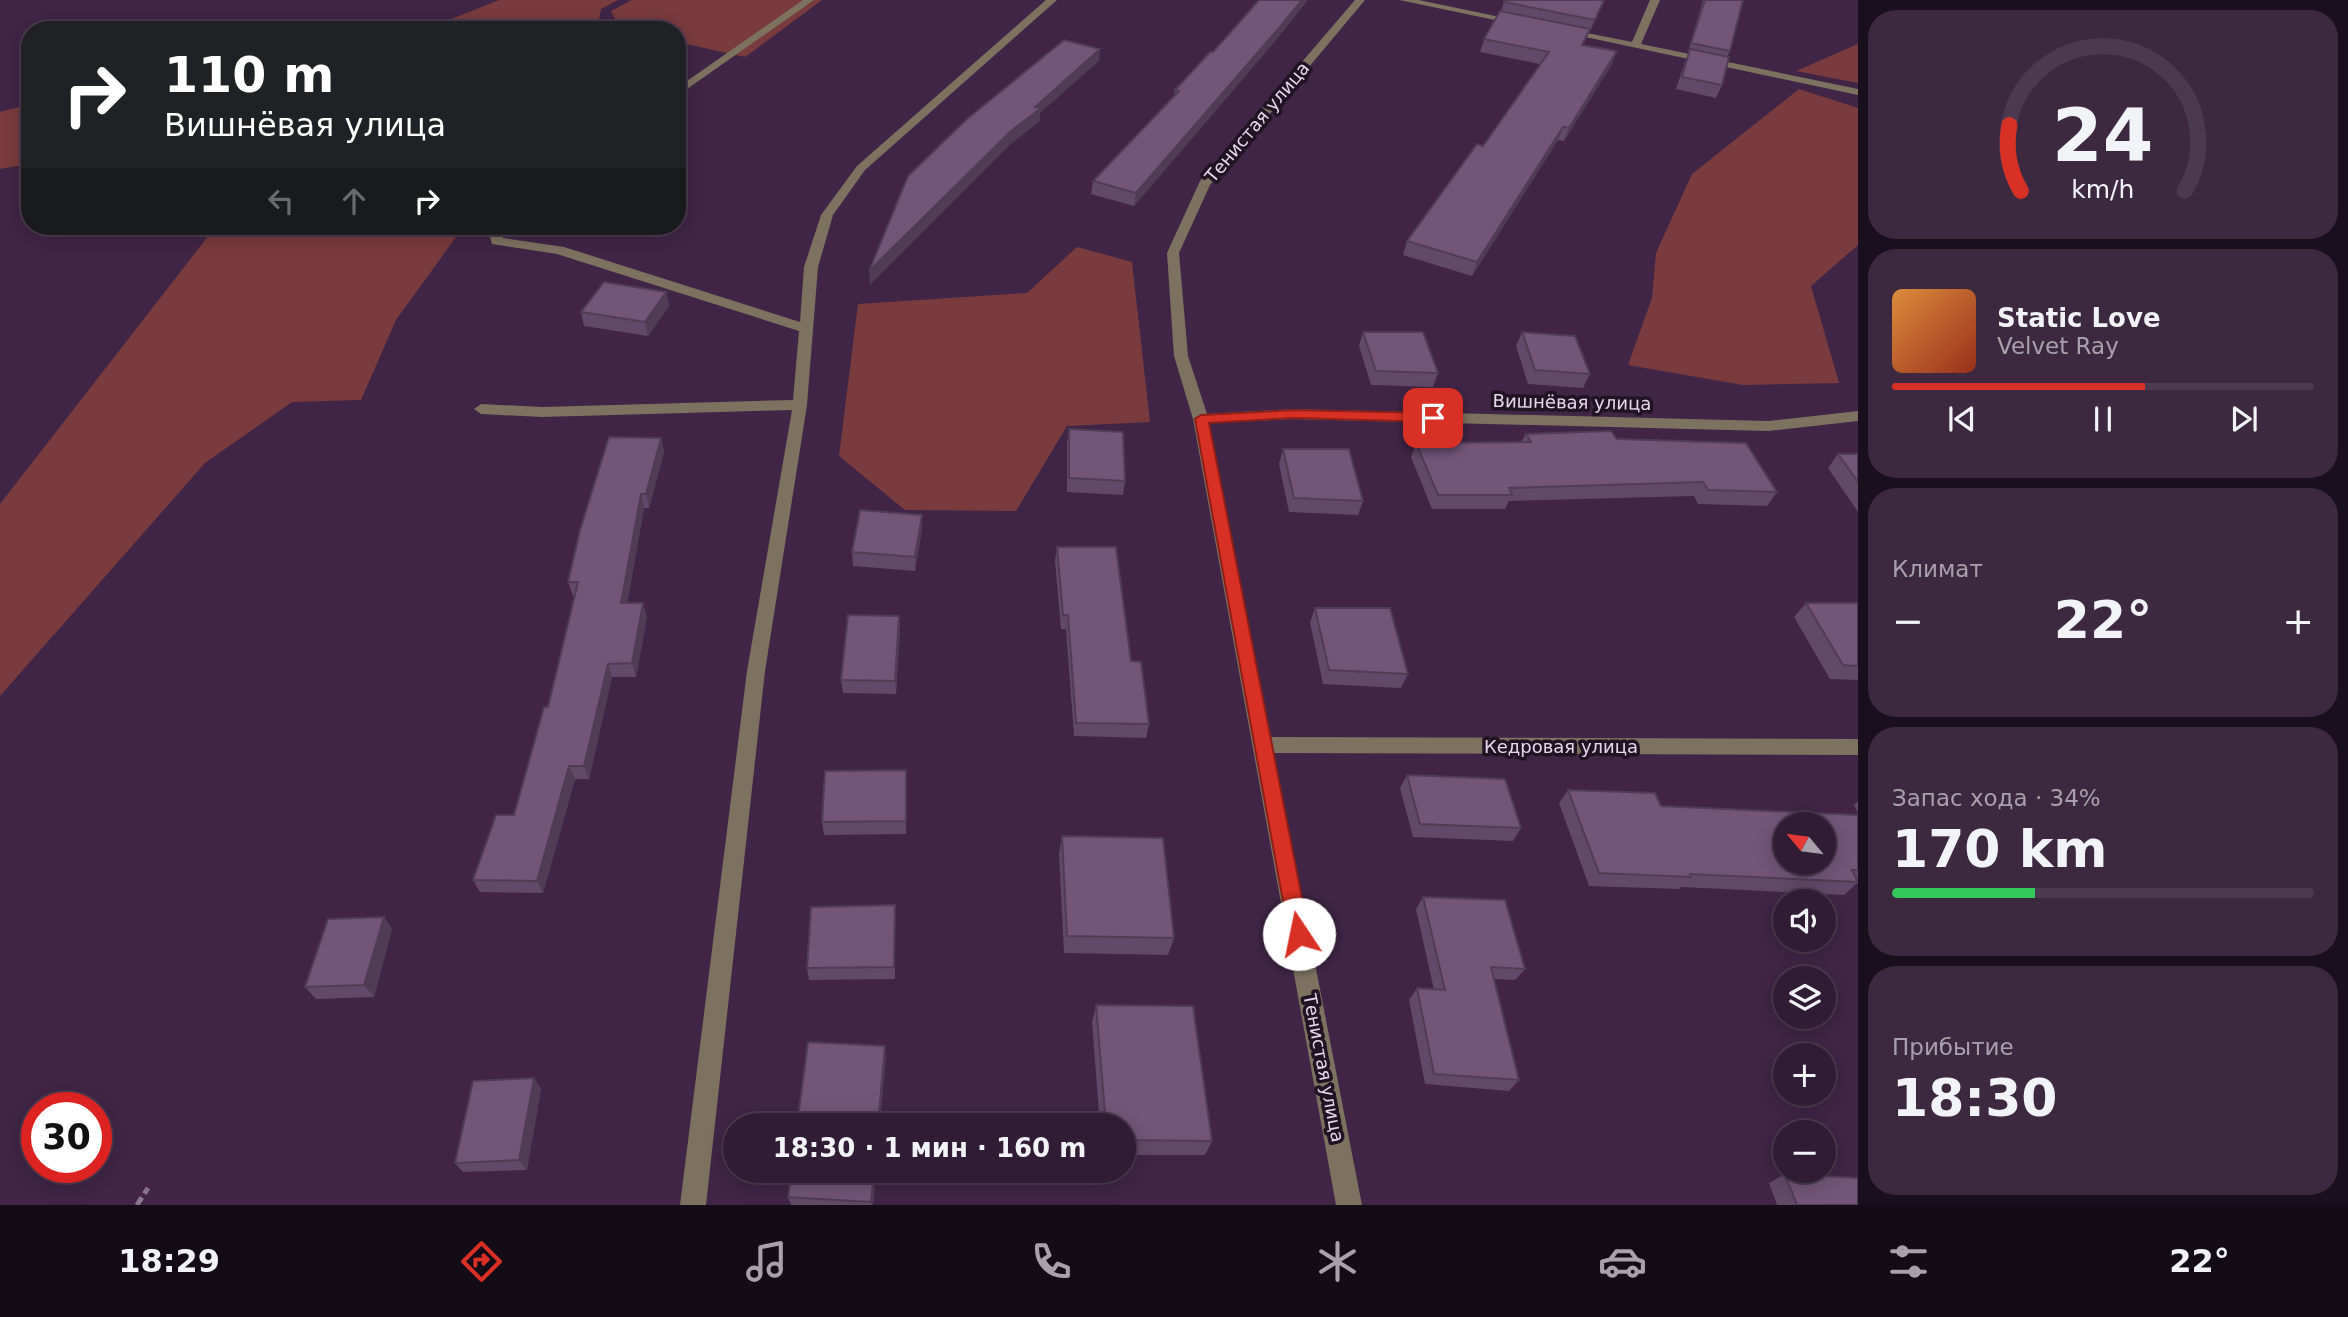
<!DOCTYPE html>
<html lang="ru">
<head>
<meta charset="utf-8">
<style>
	body { margin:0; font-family:"DejaVu Sans",sans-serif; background:#3c2940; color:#f1f3f6; height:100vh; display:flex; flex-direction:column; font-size:26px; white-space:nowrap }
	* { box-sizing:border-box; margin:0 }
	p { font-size:23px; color:#a8a1ac }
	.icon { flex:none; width:38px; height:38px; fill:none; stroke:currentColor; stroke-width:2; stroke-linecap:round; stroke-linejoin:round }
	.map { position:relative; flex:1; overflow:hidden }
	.panel { display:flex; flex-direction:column; gap:10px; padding:10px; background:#1a0f1d; width:490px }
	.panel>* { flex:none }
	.hud { position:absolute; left:21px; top:21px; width:665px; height:214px; border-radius:28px; box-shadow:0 4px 18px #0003,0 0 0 2px #4b3a4f; background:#202124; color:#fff; overflow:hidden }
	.needle { width:46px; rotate:299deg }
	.controls { position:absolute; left:1773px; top:812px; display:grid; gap:14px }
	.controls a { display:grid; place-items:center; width:63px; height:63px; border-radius:50%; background:#301c34; box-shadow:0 4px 18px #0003,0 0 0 2px #4b3a4f; font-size:35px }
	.speed { position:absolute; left:21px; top:1092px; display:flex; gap:14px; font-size:35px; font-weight:700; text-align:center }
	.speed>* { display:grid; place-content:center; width:91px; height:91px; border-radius:50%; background:#301c34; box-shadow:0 4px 18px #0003,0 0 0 2px #4b3a4f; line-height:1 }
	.speed .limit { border:10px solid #d22; background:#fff; color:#111 }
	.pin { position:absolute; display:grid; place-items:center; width:60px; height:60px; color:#fff; margin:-30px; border-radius:14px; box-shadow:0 4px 10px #0006 }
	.me { position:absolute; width:77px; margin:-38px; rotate:349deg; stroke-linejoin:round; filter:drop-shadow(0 0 5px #0008) }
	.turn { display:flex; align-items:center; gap:24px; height:147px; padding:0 28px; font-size:32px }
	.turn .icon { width:91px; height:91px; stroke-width:2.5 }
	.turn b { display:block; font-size:49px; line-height:60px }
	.lanes { display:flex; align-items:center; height:66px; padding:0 28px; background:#0003; justify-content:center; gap:35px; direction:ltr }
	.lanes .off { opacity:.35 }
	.big { font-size:52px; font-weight:600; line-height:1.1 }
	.panel .card { flex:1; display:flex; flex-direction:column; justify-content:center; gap:10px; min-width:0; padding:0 24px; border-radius:28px; background:#3c2940 }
	.panel .dial { align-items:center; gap:0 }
	.dial svg { height:182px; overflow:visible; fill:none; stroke:#4b3a4f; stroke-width:7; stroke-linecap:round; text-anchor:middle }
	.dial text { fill:#f1f3f6; stroke:none }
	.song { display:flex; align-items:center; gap:21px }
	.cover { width:84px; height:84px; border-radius:10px; background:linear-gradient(135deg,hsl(30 70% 55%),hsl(10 70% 35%)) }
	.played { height:7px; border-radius:4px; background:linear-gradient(90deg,#d93025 60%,#4b3a4f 60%) }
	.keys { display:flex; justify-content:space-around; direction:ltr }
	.heat { display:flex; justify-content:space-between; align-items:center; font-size:38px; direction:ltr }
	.charge { height:10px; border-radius:5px; background:linear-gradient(90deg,#34c759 34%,#4b3a4f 0) }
	.trip { position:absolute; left:723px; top:1113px; width:413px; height:70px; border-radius:35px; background:#301c34; box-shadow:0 4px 18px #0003,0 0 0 2px #4b3a4f; font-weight:600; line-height:70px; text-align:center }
	.tabs { display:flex; height:112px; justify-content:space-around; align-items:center; background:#130b15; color:#a8a1ac }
	.tabs .icon { width:49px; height:49px }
	.tabs .active { color:#d93025 }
	.tabs b { font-size:32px; color:#f1f3f6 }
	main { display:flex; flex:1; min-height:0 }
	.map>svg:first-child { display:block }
</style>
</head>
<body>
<main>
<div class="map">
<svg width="1858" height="1205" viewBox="0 0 1858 1205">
	<rect width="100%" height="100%" fill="#402546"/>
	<!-- green -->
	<path fill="#793b3d" d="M499 0H618L601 9 597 30H424Z
		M632 0H822L745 57 677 42V30L620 29 611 11Z
		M1858 44V83L1796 71Z
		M1799 89 1858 108V245L1811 286 1839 383 1743 385 1628 365 1652 298 1656 253 1692 174Z
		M30 104V164L0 169V112Z
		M216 226H464L396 320 361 400 292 402 205 463 0 696V504Z
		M1077 247 1132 262 1150 422 1067 426 1016 511 905 510 839 456 858 304 1027 293Z"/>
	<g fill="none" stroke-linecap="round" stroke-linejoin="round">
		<!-- path -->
		<path stroke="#8b7490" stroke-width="5" stroke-dasharray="9 4.5" stroke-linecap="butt" d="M137 1205 148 1188"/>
		<!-- minor -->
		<path fill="#7d7260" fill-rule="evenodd" d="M803 0H814L677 96V88Z
			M1046 0H1057L865 170 833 215 818 267 807 405 765 671 706 1205H680L747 671 792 410 542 417 481 414 474 409 481 404 542 407 793 400 799 331 557 254 492 244 487 226H499L503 238 564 247 800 322 804 267 821 215 857 166Z
			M1355 0H1365L1210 185 1179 253 1188 356 1207 414 1293 409 1768 421 1858 411V421L1768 431 1293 419 1209 423 1271 737 1858 739V755L1274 753 1362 1205H1336L1193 419 1174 356 1167 253 1200 181Z
			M1399 0H1419L1524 22 1519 25Z
			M1650 0H1660L1641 44 1858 89V95L1562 32 1567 29 1632 42Z"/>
	</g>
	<!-- wall -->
	<path fill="#624968" d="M1505 0H1605L1583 45 1612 64 1564 141 1558 140 1472 276 1403 255 1407 241 1483 146 1540 64 1480 52 1484 39 1501 11Z
		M1703 0H1743L1730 51 1727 57 1722 85 1716 98 1676 89 1685 62 1689 52H1688Z
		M1276 40 1134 206 1091 194 1093 181 1174 96 1175 90 1213 52Z
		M548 226H588L577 234Z
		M666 292 669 306 648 336 584 326 581 312Z
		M1363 332 1438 373 1433 387 1371 385 1359 346Z
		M1522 332 1590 374 1583 388 1528 384 1516 346Z
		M1069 429 1125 481 1123 495 1067 492V443Z
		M1526 434 1617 439 1777 492 1767 506 1698 504 1694 496 1509 501 1505 509H1432L1411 457 1416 443 1521 442Z
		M661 438 664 452 649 508H644L627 603 647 617 636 677H612L589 779H575L543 893 480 892 473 880 514 815 548 707 574 596H573L568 582Z
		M1283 449 1363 501 1358 515 1289 512 1279 464Z
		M1838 454H1858V512L1828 468Z
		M922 529 915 571 853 566 852 552Z
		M1057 547 1131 661 1149 724 1146 738 1074 736 1066 629H1061L1055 561Z
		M1806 603H1858V680L1830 679 1794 617Z
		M1315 608 1408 674 1401 688 1323 684 1310 622Z
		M899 616 900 630 896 694 843 693 841 680Z
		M906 770V834L824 835 822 822Z
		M1407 775 1521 828 1513 841 1413 837 1400 788Z
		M1568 790 1661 806 1858 815V884H1856L1844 895 1681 887 1679 889 1589 886 1559 803Z
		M1858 801V813L1854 805Z
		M1062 836 1174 938 1168 955 1064 953 1059 854Z
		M1423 897 1525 969 1515 980 1494 979 1519 1080 1509 1091 1425 1084 1409 1000 1417 988 1434 990 1416 909Z
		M384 917 392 929 374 997 316 999 305 987Z
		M895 918V979L809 980 807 968Z
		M1096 1005 1212 1141 1205 1155H1124V1125H1100L1092 1022Z
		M534 1078 541 1089 527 1170 463 1172 455 1163Z
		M792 1171H876L873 1205H791L788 1197Z
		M1785 1174 1858 1205H1777L1769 1183Z"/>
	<!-- shaded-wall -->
	<path fill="#503c55" d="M1302 0H1308L1276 40 1134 206 1136 193Z
		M1604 0V2L1590 32 1595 20Z
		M1100 49 1099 61 1040 113V121L1011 144 870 285 869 271 1035 107Z
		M1617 51 1612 64 1564 141 1569 128Z
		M1563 127 1558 140 1472 276 1477 262Z
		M575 226H588L577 234Z
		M666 292 669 306 648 336 645 322Z
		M661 438 664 452 649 508 646 494Z
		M641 494 644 508 625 617 621 603Z
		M922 515V529L915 571V557Z
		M643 603 647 617 636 677 632 663Z
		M899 616 900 630 896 694 895 681Z
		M608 664 612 677 589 779 584 766Z
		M569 766 575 779 543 893 537 881Z
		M384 917 392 929 374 997 364 985Z
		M885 1046 886 1057 880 1125H878Z
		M534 1078 541 1089 527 1170 519 1160Z
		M874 1171H876L873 1205H872Z"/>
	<!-- building -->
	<path fill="#725579" stroke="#503c55" stroke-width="2" fill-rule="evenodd" d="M1259 0H1302L1279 28 1136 193 1093 181 1179 91 1175 90 1210 52H1213Z
		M1505 0H1604L1595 20 1504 2Z
		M1705 0H1743L1730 51 1691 43Z
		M1500 11 1590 29 1582 45 1617 51 1569 128 1563 127 1477 262 1407 241 1477 144 1483 146 1549 52 1484 39Z
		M1064 40 1100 49 1035 107 1041 108 1011 131 869 271 908 176 967 119Z
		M1690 49 1729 57 1722 85 1682 77Z
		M604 282 666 292 645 322 581 312Z
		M1363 332H1423L1438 373 1376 371Z
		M1522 332 1575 336 1590 374 1535 370Z
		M1069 429 1123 432 1125 481 1069 478Z
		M1611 431 1617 439 1746 443 1777 492 1708 490 1703 482 1509 488 1512 495H1438L1416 443 1531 442 1526 434Z
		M609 437 661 438 646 494H641L621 603H643L632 663 608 664 584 766H569L537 881 473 880 496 815H514L544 707H548L578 582H568L580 530Z
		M1283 449H1349L1363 501 1294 498Z
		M1838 454H1858V482Z
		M860 510 922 515 915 557 852 552Z
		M1057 547H1116L1131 661 1141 662 1149 724 1076 723 1068 615H1063Z
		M1806 603H1858V666L1843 665Z
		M1315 608H1390L1408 674 1329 670Z
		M848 615 899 616 895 681 841 680Z
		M906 770V821L822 822 825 771Z
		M1407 775 1505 779 1521 828 1420 824Z
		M1568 790 1655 793 1661 806 1858 815V870H1852L1858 882 1690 874 1691 877 1599 873ZM1785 824H1824V863H1785Z
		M1062 836 1163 838 1174 938 1067 936Z
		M1423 897 1505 900 1525 969 1491 967 1519 1080 1434 1074 1417 988 1445 990Z
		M895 905 894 967 807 968 811 907Z
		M384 917 364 985 305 987 328 919Z
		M1096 1005 1193 1006 1212 1141 1124 1140V1125H1106Z
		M808 1042 885 1046 878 1125H797Z
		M534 1078 519 1160 455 1163 473 1081Z
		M792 1171H874L871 1202 788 1197Z
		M1785 1174 1858 1178V1205H1797Z"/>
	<!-- route -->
	<path fill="#d93025" stroke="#8d1f18" stroke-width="2" d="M1293 410 1433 413 1440 418 1433 422 1293 418 1209 423 1309 934 1306 941 1299 943 1292 941 1289 934 1195 419 1201 415Z"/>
	<g text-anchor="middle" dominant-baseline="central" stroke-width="7" stroke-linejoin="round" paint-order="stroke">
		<!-- street labels -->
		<g font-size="18" fill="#e7d7ec" stroke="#201423">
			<text transform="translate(1257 122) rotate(-50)">Тенистая улица</text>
			<text transform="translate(1572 402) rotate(1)">Вишнёвая улица</text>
			<text x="1561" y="746">Кедровая улица</text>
			<text transform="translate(1324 1068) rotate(79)">Тенистая улица</text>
		</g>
	</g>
</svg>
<div class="controls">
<a><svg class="needle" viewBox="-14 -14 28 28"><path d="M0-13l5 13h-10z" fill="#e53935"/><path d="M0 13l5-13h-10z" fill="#a8a1ac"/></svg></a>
<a><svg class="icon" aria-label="sound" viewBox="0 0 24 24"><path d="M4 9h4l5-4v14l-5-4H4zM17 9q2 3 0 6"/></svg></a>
<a><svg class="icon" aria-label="layers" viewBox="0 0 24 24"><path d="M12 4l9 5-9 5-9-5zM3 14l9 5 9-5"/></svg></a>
<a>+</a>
<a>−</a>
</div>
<div class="speed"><div class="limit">30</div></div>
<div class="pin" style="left:1433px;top:418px;background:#d93025"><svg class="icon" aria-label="arrive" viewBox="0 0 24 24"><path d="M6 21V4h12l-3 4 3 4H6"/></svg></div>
<svg class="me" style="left:1299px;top:934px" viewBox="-20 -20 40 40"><circle r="19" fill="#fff"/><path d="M0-13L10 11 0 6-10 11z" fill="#d93025"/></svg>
<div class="trip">18:30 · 1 мин · 160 m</div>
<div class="hud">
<div class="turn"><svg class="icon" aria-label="right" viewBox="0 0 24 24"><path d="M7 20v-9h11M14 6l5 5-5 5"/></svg><div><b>110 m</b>Вишнёвая улица</div></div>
<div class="lanes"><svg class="icon off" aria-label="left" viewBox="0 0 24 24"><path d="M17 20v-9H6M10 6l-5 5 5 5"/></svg><svg class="icon off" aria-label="ahead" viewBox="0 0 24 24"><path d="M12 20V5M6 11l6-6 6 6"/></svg><svg class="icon" aria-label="right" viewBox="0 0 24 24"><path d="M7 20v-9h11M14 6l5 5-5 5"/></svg></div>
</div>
</div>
<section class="panel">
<div class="card dial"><svg viewBox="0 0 100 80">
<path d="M14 69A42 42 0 1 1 86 69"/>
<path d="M14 69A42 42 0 0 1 9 40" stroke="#d93025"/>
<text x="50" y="56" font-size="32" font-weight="700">24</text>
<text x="50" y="72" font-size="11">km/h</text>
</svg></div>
<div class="card">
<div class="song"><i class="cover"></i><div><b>Static Love</b><p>Velvet Ray</p></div></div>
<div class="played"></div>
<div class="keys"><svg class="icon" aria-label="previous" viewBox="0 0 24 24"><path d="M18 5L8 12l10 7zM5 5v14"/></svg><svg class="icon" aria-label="pause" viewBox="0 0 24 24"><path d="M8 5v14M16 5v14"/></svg><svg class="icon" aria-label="next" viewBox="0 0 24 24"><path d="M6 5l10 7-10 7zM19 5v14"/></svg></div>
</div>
<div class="card"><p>Климат</p>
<div class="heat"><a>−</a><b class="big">22°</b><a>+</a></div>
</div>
<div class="card"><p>Запас хода · 34%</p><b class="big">170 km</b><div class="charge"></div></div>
<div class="card"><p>Прибытие</p><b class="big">18:30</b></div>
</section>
</main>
<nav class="tabs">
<b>18:29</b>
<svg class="icon active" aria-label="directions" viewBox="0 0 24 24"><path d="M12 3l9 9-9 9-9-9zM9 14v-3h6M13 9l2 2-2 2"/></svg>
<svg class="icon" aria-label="music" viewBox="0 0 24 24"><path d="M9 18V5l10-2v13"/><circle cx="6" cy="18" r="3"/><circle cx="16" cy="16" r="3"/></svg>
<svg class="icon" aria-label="phone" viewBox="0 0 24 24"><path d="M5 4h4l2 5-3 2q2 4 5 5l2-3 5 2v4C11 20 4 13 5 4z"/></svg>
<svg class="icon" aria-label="climate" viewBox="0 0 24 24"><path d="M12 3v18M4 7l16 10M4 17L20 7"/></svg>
<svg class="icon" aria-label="car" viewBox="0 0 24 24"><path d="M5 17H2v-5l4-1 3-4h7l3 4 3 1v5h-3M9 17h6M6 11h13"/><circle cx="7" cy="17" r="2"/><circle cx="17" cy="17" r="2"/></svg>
<svg class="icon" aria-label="filters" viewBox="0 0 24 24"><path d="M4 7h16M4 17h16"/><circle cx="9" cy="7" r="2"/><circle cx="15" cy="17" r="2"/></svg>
<b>22°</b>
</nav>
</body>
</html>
